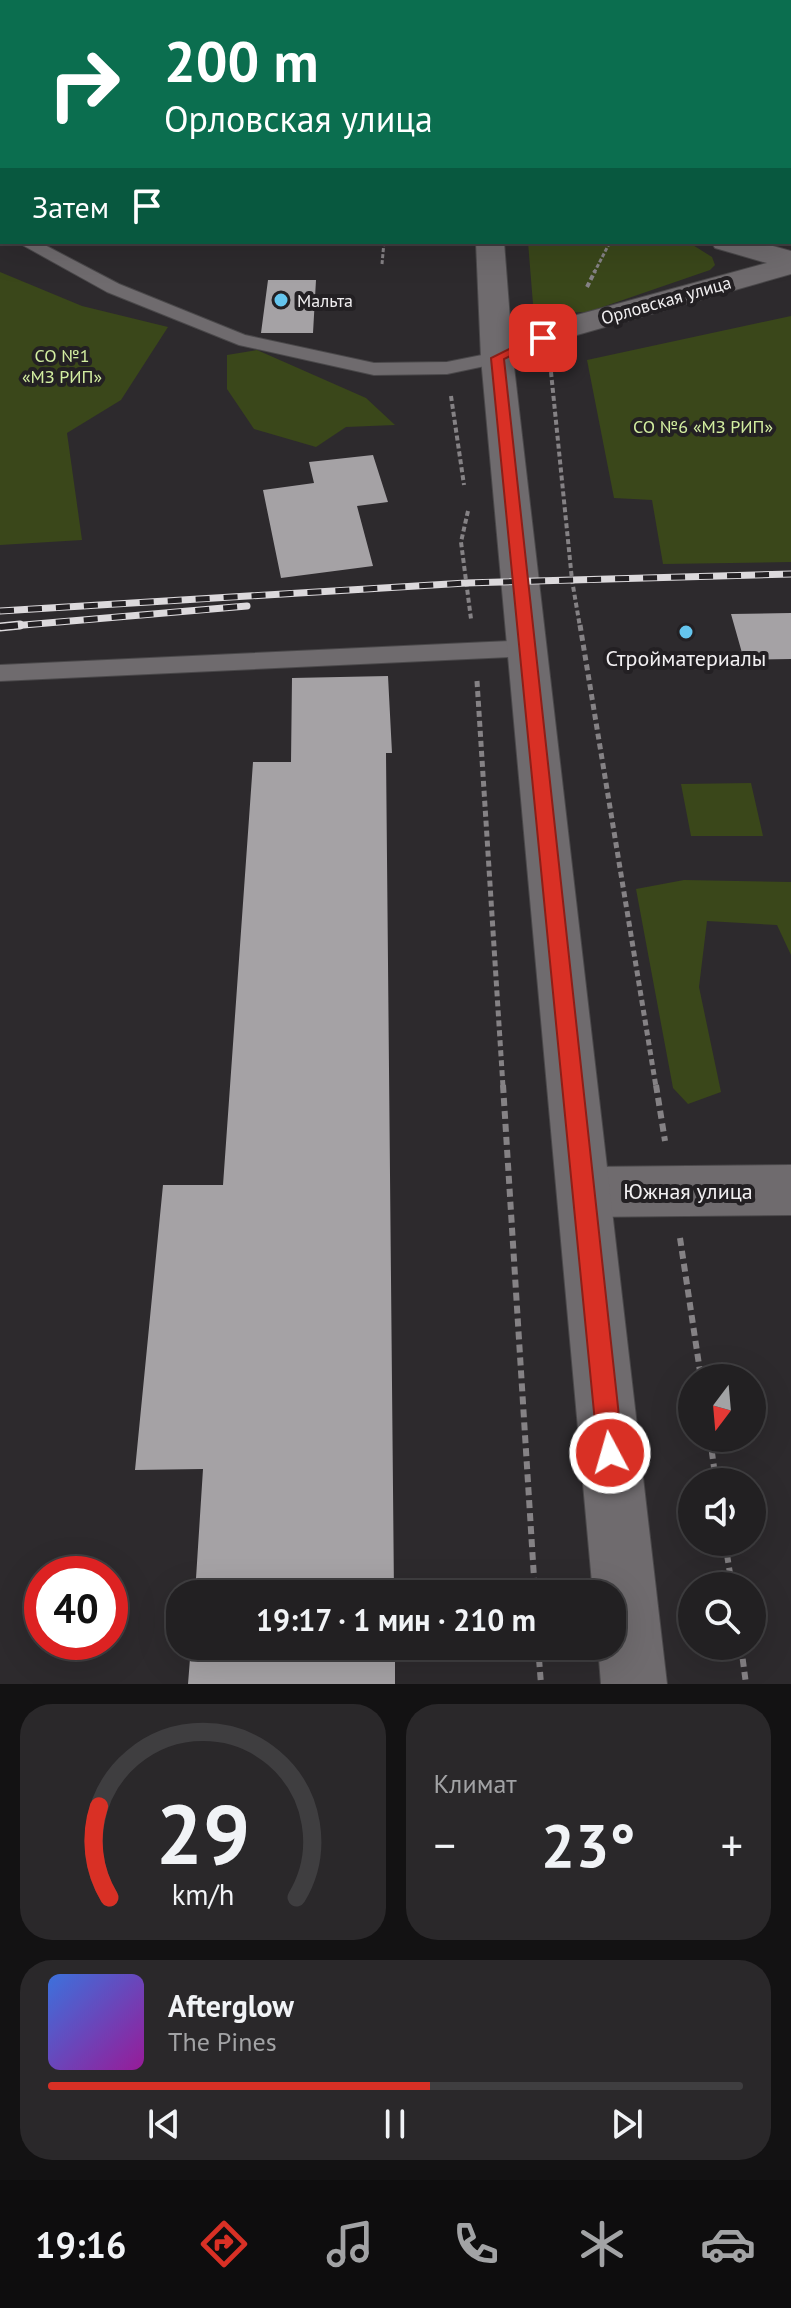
<!DOCTYPE html>
<html lang="ru">
<head>
<meta charset="utf-8">
<style>
	body { margin:0; font-family:"PT Sans",sans-serif; background:#2a282a; color:#f1f3f6; height:100vh; display:flex; flex-direction:column; font-size:30px; white-space:nowrap }
	* { box-sizing:border-box; margin:0 }
	p { font-size:26px; color:#a2a3a5 }
	.icon { flex:none; width:44px; height:44px; fill:none; stroke:currentColor; stroke-width:2; stroke-linecap:round; stroke-linejoin:round }
	.map { position:relative; height:1684px; overflow:hidden }
	.sheet { display:flex; flex-direction:column; gap:20px; padding:20px; background:#131213; flex:1 }
	.sheet>* { flex:none }
	.banner { position:absolute; left:0px; top:0px; width:792px; height:244px; box-shadow:0 8px 32px #0002,0 0 0 2px #3f3e40; background:#0b6e4f; color:#fff; overflow:hidden }
	.needle { width:52px; rotate:196deg }
	.controls { position:absolute; left:678px; top:1364px; display:grid; gap:16px }
	.controls a { display:grid; place-items:center; width:88px; height:88px; border-radius:50%; background:#222022; box-shadow:0 8px 32px #0002,0 0 0 2px #3f3e40; font-size:40px }
	.speed { position:absolute; left:24px; top:1556px; display:flex; gap:16px; font-size:40px; font-weight:700; text-align:center }
	.speed>* { display:grid; place-content:center; width:104px; height:104px; border-radius:50%; background:#222022; box-shadow:0 8px 32px #0002,0 0 0 2px #3f3e40; line-height:1 }
	.speed .limit { border:12px solid #d22; background:#fff; color:#111 }
	.pin { position:absolute; display:grid; place-items:center; width:68px; height:68px; color:#fff; margin:-34px; border-radius:16px; box-shadow:0 4px 12px #0006 }
	.me { position:absolute; width:88px; margin:-44px; rotate:354deg; stroke-linejoin:round; filter:drop-shadow(0 0 6px #0008) }
	.turn { display:flex; align-items:center; gap:28px; height:168px; padding:0 32px; font-size:36px }
	.turn .icon { width:104px; height:104px; stroke-width:2.5 }
	.turn b { display:block; font-size:56px; line-height:68px }
	.then { display:flex; align-items:center; height:76px; padding:0 32px; background:#0003; gap:16px; font-size:30px }
	.big { font-size:60px; font-weight:700; line-height:1.1 }
	.sheet .tile { flex:1; display:flex; flex-direction:column; justify-content:center; gap:12px; min-width:0; padding:0 28px; border-radius:32px; background:#2a282a }
	.sheet .dial { align-items:center; gap:0 }
	.dial svg { height:208px; overflow:visible; fill:none; stroke:#3f3e40; stroke-width:7; stroke-linecap:round; text-anchor:middle }
	.dial text { fill:#f1f3f6; stroke:none }
	.song { display:flex; align-items:center; gap:24px }
	.cover { width:96px; height:96px; border-radius:12px; background:linear-gradient(135deg,hsl(220 70% 55%),hsl(300 70% 35%)) }
	.played { height:8px; border-radius:4px; background:linear-gradient(90deg,#d93025 55%,#3f3e40 55%) }
	.keys { display:flex; justify-content:space-around; direction:ltr }
	.heat { display:flex; justify-content:space-between; align-items:center; font-size:44px; direction:ltr }
	.sheet .tiles { flex:1; display:grid; gap:20px; grid-template-columns:1fr 1fr }
	.tile:last-child { grid-column:span 2 }
	.trip { position:absolute; left:166px; top:1580px; width:460px; height:80px; border-radius:32px; background:#222022; box-shadow:0 8px 32px #0002,0 0 0 2px #3f3e40; font-weight:700; line-height:80px; text-align:center }
	.dock { display:flex; height:128px; justify-content:space-around; align-items:center; background:#0e0d0e; color:#a2a3a5 }
	.dock .icon { width:56px; height:56px }
	.dock .on { color:#d93025 }
	.dock b { font-size:36px; color:#f1f3f6 }
	.map>svg:first-child { display:block }
</style>
</head>
<body>
<div class="map">
<svg width="791" height="1684" viewBox="0 0 791 1684">
	<rect width="100%" height="100%" fill="#2d2a2d"/>
	<!-- green -->
	<path fill="#3a471a" d="M522 0H791V109L790 2Z
		M528 242H688L712 257 715 265 710 270 588 312 561 313 533 304Z
		M0 272 82 306 168 327 121 400 67 433 82 540 0 545Z
		M791 316V562L663 564 652 500 614 498 587 360Z
		M257 350 366 398 395 425 346 427 316 447 254 429 227 389V355Z
		M751 783 763 836H691L681 784Z
		M684 880 791 882V955L777 925 707 921 699 987 721 1092 688 1104 673 1088 636 889Z"/>
	<!-- building -->
	<path fill="#a5a2a5" d="M268 280H316L313 333H261Z
		M373 455 388 502 357 506 373 566 281 578 263 490 314 483 309 462Z
		M791 613V659L744 660 731 614Z
		M388 676 392 753H386L394 1594H195L203 1469 135 1470 163 1185H223L253 762H291L292 678Z
		M191 1646H395V1684H188Z"/>
	<g fill="none" stroke-linecap="round" stroke-linejoin="round">
		<defs>
			<path id="service" d="M0 233 2 242H6L0 243Z
				M17 242H39L119 284 245 335 374 363 447 362 497 352 506 358 504 362 447 374 374 375 239 345 107 292Z
				M529 640 537 642 541 648 537 654 529 656 0 681V665Z"/>
			<path id="minor" d="M711 242H758L791 251V274L577 335 508 365 497 368 486 365 481 358 486 351 555 321 767 263 715 248Z
				M791 1165V1215L584 1217 565 1209 558 1192 565 1175 584 1167Z"/>
			<path id="tertiary" d="M475 0H497V2H475Z
				M476 242H504L513 358 667 1684H601L598 1646H612V1594H593L481 358Z"/>
		</defs>
		<!-- service casing -->
		<use href="#service" stroke="#4a484a" stroke-width="2"/>
		<!-- minor casing -->
		<use href="#minor" stroke="#4a484a" stroke-width="2"/>
		<!-- tertiary casing -->
		<use href="#tertiary" stroke="#4a484a" stroke-width="2"/>
		<!-- path-far3 -->
		<path stroke="#858285" stroke-width="3" stroke-dasharray="4 2" stroke-linecap="butt" d="M382 264 384 242
			M594 273 610 242"/>
		<!-- path-far2 -->
		<path stroke="#858285" stroke-width="4" stroke-dasharray="5 3" stroke-linecap="butt" d="M587 287 595 271
			M551 372 572 580 580 627
			M451 396 464 485
			M468 511 461 542 471 619"/>
		<!-- path-far1 -->
		<path stroke="#858285" stroke-width="5" stroke-dasharray="6 4" stroke-linecap="butt" d="M580 625 656 1087
			M477 681 503 1087"/>
		<!-- path -->
		<path stroke="#858285" stroke-width="6" stroke-dasharray="8 5" stroke-linecap="butt" d="M503 1085 535 1594
			M656 1085 665 1141
			M680 1238 701 1378
			M710 1438 716 1482
			M725 1542 732 1586
			M538 1646 541 1684
			M741 1646 746 1684"/>
		<!-- service -->
		<use href="#service" fill="#6f6b6e" fill-rule="evenodd"/>
		<!-- minor -->
		<use href="#minor" fill="#6f6b6e" fill-rule="evenodd"/>
		<!-- tertiary -->
		<use href="#tertiary" fill="#6f6b6e" fill-rule="evenodd"/>
		<defs>
			<path id="rail-far1" d="M0 611 466 583 791 574
				M0 627 247 606"/>
			<path id="rail" d="M0 627 20 625"/>
		</defs>
		<!-- rail-far1 casing -->
		<use href="#rail-far1" stroke="#dcd9dc" stroke-width="7"/>
		<!-- rail casing -->
		<use href="#rail" stroke="#dcd9dc" stroke-width="9"/>
		<!-- rail-far1 -->
		<use href="#rail-far1" stroke="#232023" stroke-width="5" stroke-dasharray="14" stroke-linecap="butt"/>
		<!-- rail -->
		<use href="#rail" stroke="#232023" stroke-width="6" stroke-dasharray="18" stroke-linecap="butt"/>
	</g>
	<!-- route -->
	<path fill="#d93025" stroke="#8d1f18" stroke-width="2" d="M538 335 549 338 504 359 623 1453 619 1461 610 1465 602 1461 598 1453 491 358Z"/>
	<!-- markers -->
	<g fill="#65c5ee" stroke="#232023" stroke-width="3">
		<circle cx="281" cy="300" r="8"/>
		<circle cx="686" cy="632" r="8"/>
	</g>
	<g text-anchor="middle" dominant-baseline="central" stroke-width="8" stroke-linejoin="round" paint-order="stroke">
		<!-- far-poi labels -->
		<g font-size="18" fill="#f1eff1" stroke="#232023" text-anchor="start">
			<text x="297" y="300">Мальта</text>
		</g>
		<!-- far-street labels -->
		<g font-size="18" fill="#f1eff1" stroke="#232023">
			<text transform="translate(666 300) rotate(-16)">Орловская улица</text>
		</g>
		<!-- far-park labels -->
		<g font-size="18" fill="#d3eea1" stroke="#232023">
			<text x="62" y="355">СО №1<tspan x="62" dy="21">«МЗ РИП»</tspan></text>
			<text x="703" y="426">СО №6 «МЗ РИП»</text>
		</g>
		<!-- poi labels -->
		<g font-size="22" fill="#f1eff1" stroke="#232023">
			<text x="686" y="658">Стройматериалы</text>
		</g>
		<!-- street labels -->
		<g font-size="22" fill="#f1eff1" stroke="#232023">
			<text x="688" y="1191">Южная улица</text>
		</g>
	</g>
</svg>
<div class="controls">
<a><svg class="needle" viewBox="-14 -14 28 28"><path d="M0-13l5 13h-10z" fill="#e53935"/><path d="M0 13l5-13h-10z" fill="#a2a3a5"/></svg></a>
<a><svg class="icon" aria-label="sound" viewBox="0 0 24 24"><path d="M4 9h4l5-4v14l-5-4H4zM17 9q2 3 0 6"/></svg></a>
<a><svg class="icon" aria-label="search" viewBox="0 0 24 24"><circle cx="10" cy="10" r="6"/><path d="M15 15l6 6"/></svg></a>
</div>
<div class="speed"><div class="limit">40</div></div>
<div class="pin" style="left:543px;top:338px;background:#d93025"><svg class="icon" aria-label="arrive" viewBox="0 0 24 24"><path d="M6 21V4h12l-3 4 3 4H6"/></svg></div>
<svg class="me" style="left:610px;top:1453px" viewBox="-20 -20 40 40"><circle r="17" fill="#d93025" stroke="#fff" stroke-width="3"/><path d="M0-11L8 9 0 5-8 9z" fill="#fff"/></svg>
<div class="trip">19:17 · 1 мин · 210 m</div>
<div class="banner">
<div class="turn"><svg class="icon" aria-label="right" viewBox="0 0 24 24"><path d="M7 20v-9h11M14 6l5 5-5 5"/></svg><div><b>200 m</b>Орловская улица</div></div>
<div class="then">Затем<svg class="icon" aria-label="arrive" viewBox="0 0 24 24"><path d="M6 21V4h12l-3 4 3 4H6"/></svg></div>
</div>
</div>
<section class="sheet">
<div class="tiles">
<div class="tile dial"><svg viewBox="0 0 100 80">
<path d="M14 69A42 42 0 1 1 86 69"/>
<path d="M14 69A42 42 0 0 1 10 34" stroke="#d93025"/>
<text x="50" y="56" font-size="32" font-weight="700">29</text>
<text x="50" y="72" font-size="11">km/h</text>
</svg></div>
<div class="tile"><p>Климат</p>
<div class="heat"><a>−</a><b class="big">23°</b><a>+</a></div>
</div>
<div class="tile">
<div class="song"><i class="cover"></i><div><b>Afterglow</b><p>The Pines</p></div></div>
<div class="played"></div>
<div class="keys"><svg class="icon" aria-label="previous" viewBox="0 0 24 24"><path d="M18 5L8 12l10 7zM5 5v14"/></svg><svg class="icon" aria-label="pause" viewBox="0 0 24 24"><path d="M8 5v14M16 5v14"/></svg><svg class="icon" aria-label="next" viewBox="0 0 24 24"><path d="M6 5l10 7-10 7zM19 5v14"/></svg></div>
</div>
</div>
</section>
<nav class="dock">
<b>19:16</b>
<svg class="icon on" aria-label="directions" viewBox="0 0 24 24"><path d="M12 3l9 9-9 9-9-9zM9 14v-3h6M13 9l2 2-2 2"/></svg>
<svg class="icon" aria-label="music" viewBox="0 0 24 24"><path d="M9 18V5l10-2v13"/><circle cx="6" cy="18" r="3"/><circle cx="16" cy="16" r="3"/></svg>
<svg class="icon" aria-label="phone" viewBox="0 0 24 24"><path d="M5 4h4l2 5-3 2q2 4 5 5l2-3 5 2v4C11 20 4 13 5 4z"/></svg>
<svg class="icon" aria-label="climate" viewBox="0 0 24 24"><path d="M12 3v18M4 7l16 10M4 17L20 7"/></svg>
<svg class="icon" aria-label="car" viewBox="0 0 24 24"><path d="M5 17H2v-5l4-1 3-4h7l3 4 3 1v5h-3M9 17h6M6 11h13"/><circle cx="7" cy="17" r="2"/><circle cx="17" cy="17" r="2"/></svg>
</nav>
</body>
</html>
